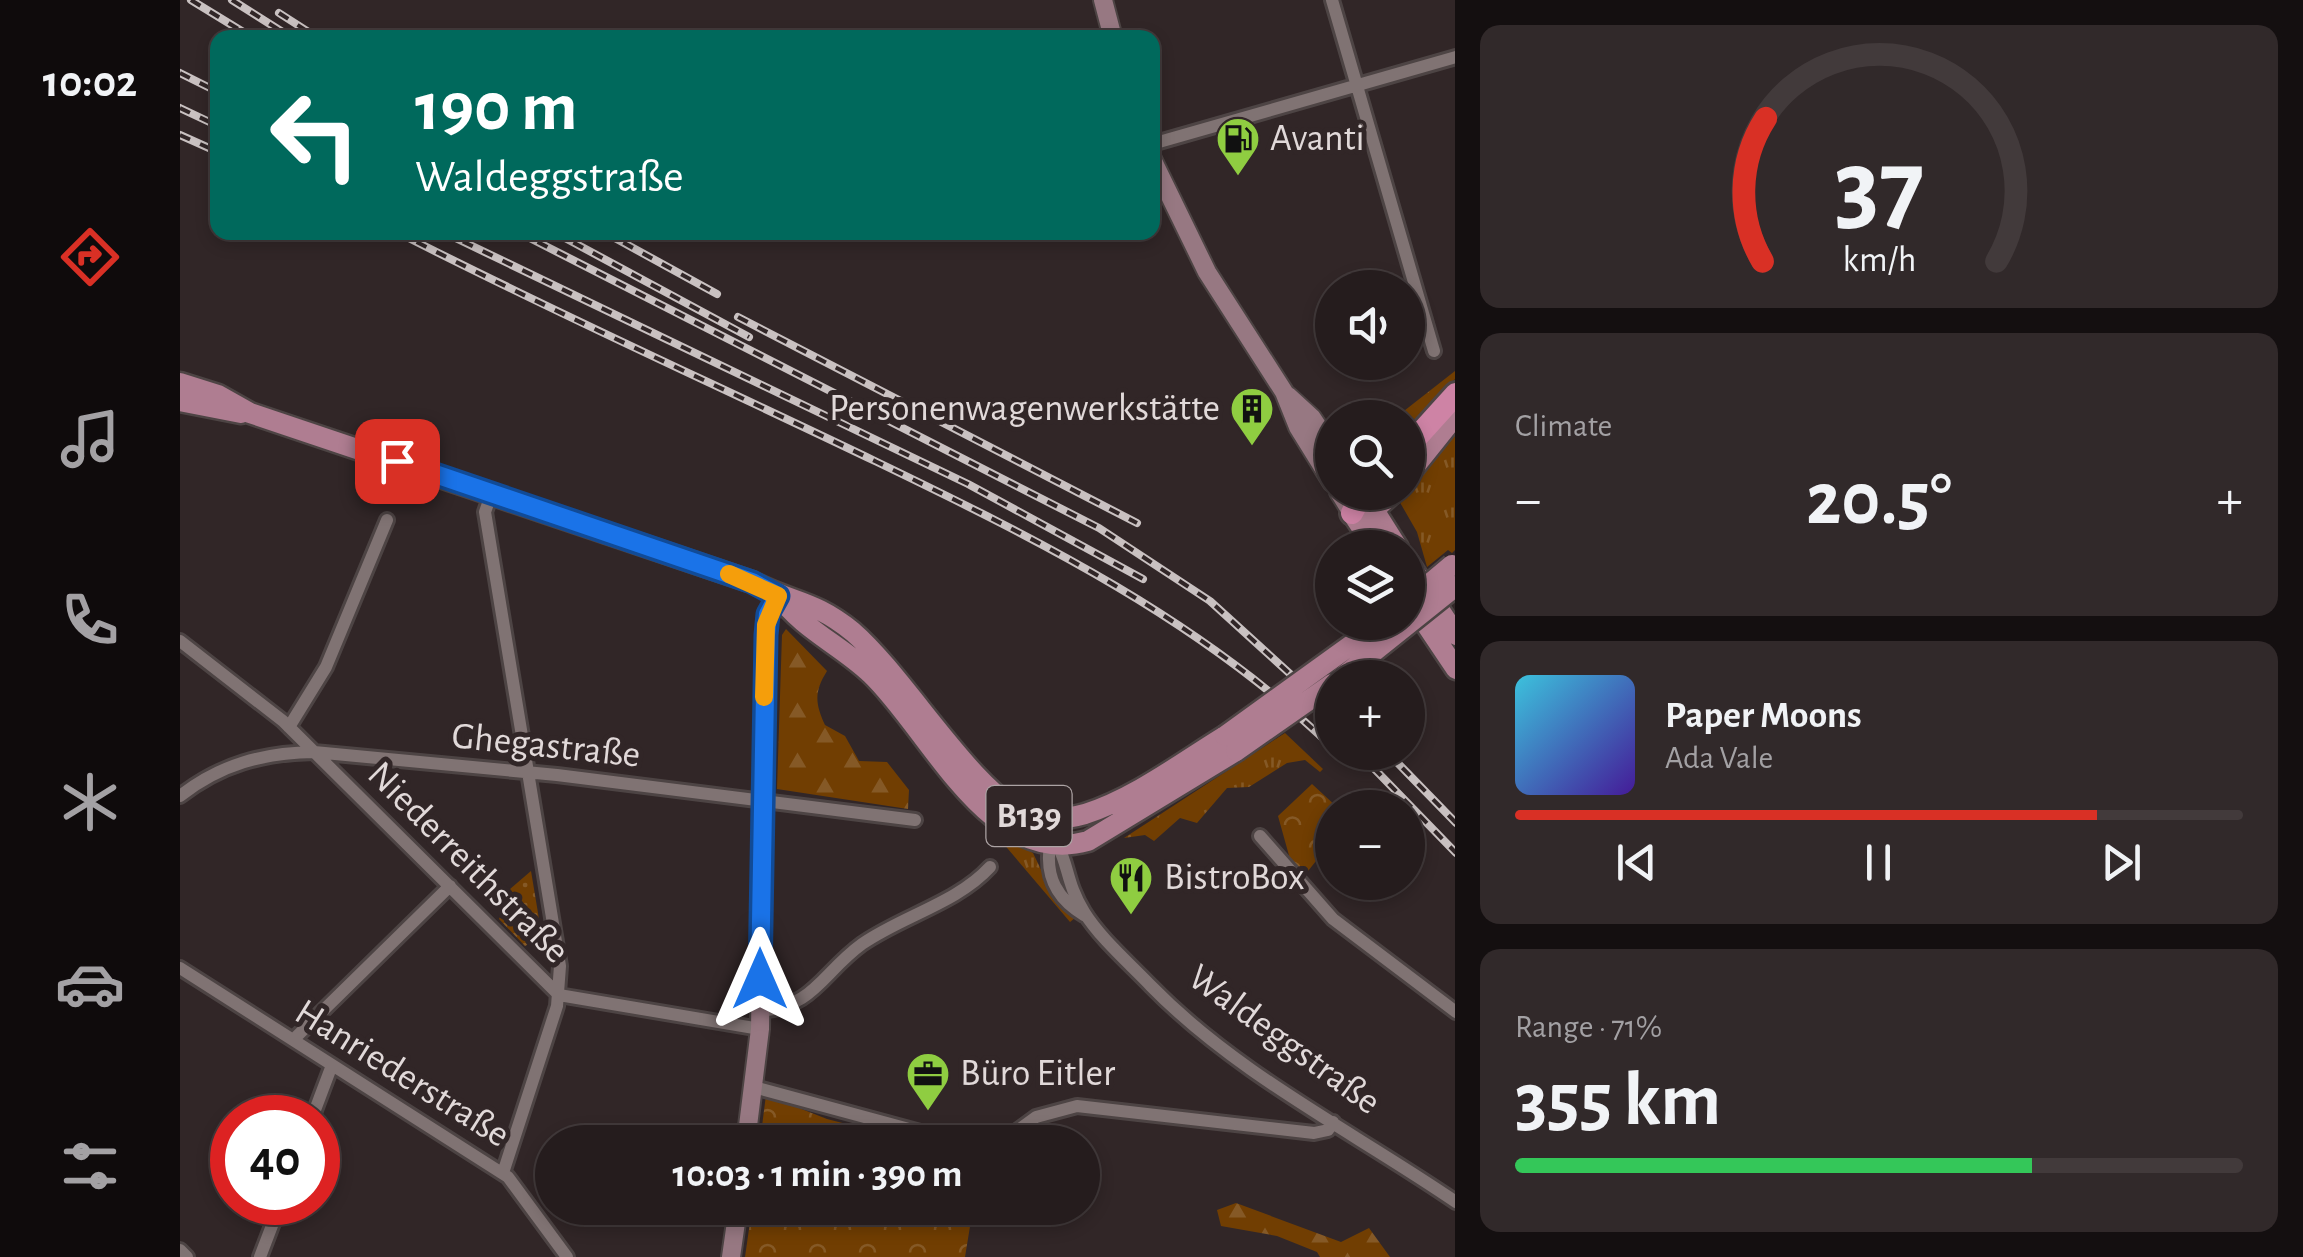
<!DOCTYPE html>
<html lang="en">
<head>
<meta charset="utf-8">
<style>
	body { margin:0; font-family:"Alegreya Sans",sans-serif; background:#31292a; color:#f1f3f6; height:100vh; display:flex; flex-direction:column; font-size:38px; white-space:nowrap }
	* { box-sizing:border-box; margin:0 }
	p { font-size:32px; color:#a3a1a4 }
	.icon { flex:none; width:55px; height:55px; fill:none; stroke:currentColor; stroke-width:2; stroke-linecap:round; stroke-linejoin:round }
	.map { position:relative; flex:1; overflow:hidden }
	.sheet { display:flex; flex-direction:column; gap:25px; padding:25px; background:#140f10; width:848px }
	.sheet>* { flex:none }
	.guide { position:absolute; left:30px; top:30px; width:950px; height:210px; border-radius:20px; box-shadow:0 5px 15px #0003,0 0 0 2px #423a3b; background:#00695c; color:#fff; overflow:hidden }
	.controls { position:absolute; left:1135px; top:270px; display:grid; gap:20px }
	.controls a { display:grid; place-items:center; width:110px; height:110px; border-radius:50%; background:#251c1d; box-shadow:0 5px 15px #0003,0 0 0 2px #423a3b; font-size:50px }
	.speed { position:absolute; left:30px; top:1095px; display:flex; gap:20px; font-size:50px; font-weight:700; text-align:center }
	.speed>* { display:grid; place-content:center; width:130px; height:130px; border-radius:50%; background:#251c1d; box-shadow:0 5px 15px #0003,0 0 0 2px #423a3b; line-height:1 }
	.speed .limit { border:15px solid #d22; background:#fff; color:#111 }
	.pin { position:absolute; display:grid; place-items:center; width:85px; height:85px; color:#fff; margin:-42px; border-radius:20px; box-shadow:0 5px 15px #0006 }
	.me { position:absolute; width:110px; margin:-55px; rotate:0deg; stroke-linejoin:round; filter:drop-shadow(0 0 8px #0008) }
	.turn { display:flex; align-items:center; gap:35px; height:210px; padding:0 40px; font-size:45px }
	.turn .icon { width:130px; height:130px; stroke-width:2.5 }
	.turn b { display:block; font-size:70px; line-height:85px }
	.big { font-size:75px; font-weight:700; line-height:1.1 }
	.sheet .card { flex:1; display:flex; flex-direction:column; justify-content:center; gap:15px; min-width:0; padding:0 35px; border-radius:20px; background:#31292a }
	.sheet .dial { align-items:center; gap:0 }
	.dial svg { height:260px; overflow:visible; fill:none; stroke:#423a3b; stroke-width:7; stroke-linecap:round; text-anchor:middle }
	.dial text { fill:#f1f3f6; stroke:none }
	.song { display:flex; align-items:center; gap:30px }
	.cover { width:120px; height:120px; border-radius:15px; background:linear-gradient(135deg,hsl(190 70% 55%),hsl(260 70% 35%)) }
	.played { height:10px; border-radius:5px; background:linear-gradient(90deg,#d93025 80%,#423a3b 80%) }
	.keys { display:flex; justify-content:space-around; direction:ltr }
	.heat { display:flex; justify-content:space-between; align-items:center; font-size:55px; direction:ltr }
	.charge { height:15px; border-radius:8px; background:linear-gradient(90deg,#34c759 71%,#423a3b 0) }
	.trip { position:absolute; left:355px; top:1125px; width:565px; height:100px; border-radius:50px; background:#251c1d; box-shadow:0 5px 15px #0003,0 0 0 2px #423a3b; font-weight:700; line-height:100px; text-align:center }
	main { display:flex; flex:1; min-height:0 }
	.tab-bar { display:flex; flex-direction:column; width:180px; justify-content:space-around; align-items:center; background:#0f0b0c; color:#a3a1a4 }
	.tab-bar .icon { width:70px; height:70px }
	.tab-bar .selected { color:#d93025 }
	.tab-bar b { font-size:45px; color:#f1f3f6 }
	.map>svg:first-child { display:block }
</style>
</head>
<body>
<main>
<nav class="tab-bar">
<b>10:02</b>
<svg class="icon selected" aria-label="directions" viewBox="0 0 24 24"><path d="M12 3l9 9-9 9-9-9zM9 14v-3h6M13 9l2 2-2 2"/></svg>
<svg class="icon" aria-label="music" viewBox="0 0 24 24"><path d="M9 18V5l10-2v13"/><circle cx="6" cy="18" r="3"/><circle cx="16" cy="16" r="3"/></svg>
<svg class="icon" aria-label="phone" viewBox="0 0 24 24"><path d="M5 4h4l2 5-3 2q2 4 5 5l2-3 5 2v4C11 20 4 13 5 4z"/></svg>
<svg class="icon" aria-label="climate" viewBox="0 0 24 24"><path d="M12 3v18M4 7l16 10M4 17L20 7"/></svg>
<svg class="icon" aria-label="car" viewBox="0 0 24 24"><path d="M5 17H2v-5l4-1 3-4h7l3 4 3 1v5h-3M9 17h6M6 11h13"/><circle cx="7" cy="17" r="2"/><circle cx="17" cy="17" r="2"/></svg>
<svg class="icon" aria-label="filters" viewBox="0 0 24 24"><path d="M4 7h16M4 17h16"/><circle cx="9" cy="7" r="2"/><circle cx="15" cy="17" r="2"/></svg>
</nav>
<div class="map">
<svg width="1276" height="1257" viewBox="0 0 1276 1257">
	<defs>
		<pattern id="grass-tufts" width="24" height="20" patternUnits="userSpaceOnUse" patternTransform="scale(2.5)"><rect width="24" height="20" fill="#713e02"/><path d="M3 7l-1-3M5 7V3M7 7l1-3M15 17l-1-3M17 17v-4M19 17l1-3" fill="none" stroke="#855926"/></pattern>
		<pattern id="forest-firs" width="22" height="20" patternUnits="userSpaceOnUse" patternTransform="scale(2.5)"><rect width="22" height="20" fill="#713e02"/><path d="M5 1l3.5 6h-7zM16 11l3.5 6h-7z" fill="#855926"/></pattern>
		<pattern id="park-crowns" width="20" height="18" patternUnits="userSpaceOnUse" patternTransform="scale(2.5)"><rect width="20" height="18" fill="#713e02"/><path d="M2 6a3 3 0 1 1 6 0M12 15a3 3 0 1 1 6 0" fill="none" stroke="#855926"/></pattern>
		<pattern id="garden-dots" width="8" height="8" patternUnits="userSpaceOnUse" patternTransform="scale(2.5)"><rect width="8" height="8" fill="#713e02"/><path d="M2 2h.1M6 6h.1" fill="none" stroke="#855926" stroke-width="1.8" stroke-linecap="round"/></pattern>
	</defs>
	<rect width="100%" height="100%" fill="#312627"/>
	<!-- grass -->
	<path fill="url(#grass-tufts)" d="M1275 371V379L1228 432V418H1215Z
		M1275 426V550L1272 553 1268 550 1247 567 1237 532 1218 499 1228 492Z
		M1105 733 1143 769 1140 772 1125 760 1107 763 1069 787 1047 788 1017 823 1000 818 974 841 965 835 944 838Z
		M811 829 853 853 869 886 896 917 890 922Z"/>
	<!-- forest -->
	<path fill="url(#forest-firs)" d="M606 629 647 671C634 692 635 703 645 725L665 736 679 761 707 762 729 790 728 809 597 789 602 635Z
		M1056 1203 1161 1242 1189 1228 1210 1257H1140L1137 1252 1097 1236 1041 1226 1037 1210Z"/>
	<!-- park -->
	<path fill="url(#park-crowns)" d="M1132 784 1157 807 1152 808V841L1124 876 1110 859 1098 816Z
		M586 1095 647 1119 736 1142H580Z
		M572 1208H793L785 1257H565Z"/>
	<!-- garden -->
	<path fill="url(#garden-dots)" d="M351 871 362 937 345 946 319 919 327 901 323 895Z"/>
	<g fill="none" stroke-linecap="round" stroke-linejoin="round">
		<defs>
			<path id="street" d="M1152 0 1254 351
				M972 144 1276 57
				M312 492 305 512 380 966 377 1006 323 1173
				M0 641 103 721 379 995 580 1029
				M109 727 146 667 207 520
				M0 796C41 764 83 753 134 752L377 775 735 820
				M857 819C893 853 880 873 904 912 920 938 949 963 971 986 1058 1075 1174 1132 1276 1202
				M1080 836 1153 919 1276 1012
				M870 845C865 877 877 899 904 915
				M0 968 328 1177 387 1257
				M580 1011C634 1007 642 973 682 944 722 916 777 903 810 867
				M113 1040 270 886
				M574 1087 777 1142
				M132 1118 152 1065
				M822 1142 856 1117 897 1106 1134 1133 1148 1130 1153 1122
				M0 1250 7 1257
				M80 1257 101 1202"/>
			<path id="secondary" d="M923 0 933 38
				M972 159 1027 272 1104 392 1118 427 1152 482
				M1108 396 1132 418 1152 448
				M1159 492 1172 513
				M566 1142 580 1029 586 625 598 595
				M551 1257 558 1208"/>
			<path id="primary" d="M0 383 38 395 70 413 572 582C612 603 634 600 673 632 724 676 793 793 845 814 863 822 887 819 905 814 955 798 1001 763 1045 736
				M0 401 61 413
				M1228 475 1276 415
				M1194 510 1218 548
				M1172 513 1194 510 1214 492
				M1172 513 1195 548
				M1228 562 1276 635
				M598 595C622 629 662 646 691 674 751 731 809 869 908 841L1056 751
				M1231 602 1276 669"/>
			<path id="highway" d="M1228 447 1276 394
				M1172 513 1183 492"/>
		</defs>
		<!-- street casing -->
		<use href="#street" stroke="#4d4444" stroke-width="18"/>
		<!-- secondary casing -->
		<use href="#secondary" stroke="#4d4444" stroke-width="22"/>
		<!-- primary casing -->
		<use href="#primary" stroke="#4d4444" stroke-width="25"/>
		<!-- highway casing -->
		<use href="#highway" stroke="#4d4444" stroke-width="28"/>
		<!-- street -->
		<use href="#street" stroke="#807373" stroke-width="12"/>
		<!-- secondary -->
		<use href="#secondary" stroke="#977882" stroke-width="18"/>
		<!-- primary -->
		<use href="#primary" stroke="#af7d91" stroke-width="20"/>
		<!-- highway -->
		<use href="#highway" stroke="#ce83a5" stroke-width="22"/>
		<defs>
			<path id="rail" d="M11 0 73 38
				M52 0 112 38
				M99 13 138 38
				M0 73 38 92
				M0 108 38 126
				M0 135 38 152
				M217 232C375 313 537 385 697 462 859 540 1022 621 1152 747
				M263 232 788 484 963 579
				M338 232 919 528 1030 601 1152 712
				M374 232 569 337
				M424 232 537 294
				M558 317 957 523
				M1178 752 1276 853
				M1207 752 1276 823"/>
		</defs>
		<!-- rail casing -->
		<use href="#rail" stroke="#c9c1c1" stroke-width="8"/>
		<!-- rail -->
		<use href="#rail" stroke="#312627" stroke-width="4" stroke-dasharray="11" stroke-linecap="butt"/>
		<defs>
			<path id="primary-bridge" d="M1228 602 1272 565
				M1161 678 1276 586
				M1045 736 1203 622
				M1056 751 1152 684"/>
		</defs>
		<!-- primary-bridge casing -->
		<use href="#primary-bridge" stroke="#4d4444" stroke-width="25" stroke-linecap="butt"/>
		<!-- primary-bridge -->
		<use href="#primary-bridge" stroke="#af7d91" stroke-width="20"/>
	</g>
	<g fill="none" stroke-linecap="round" stroke-linejoin="round">
		<defs>
			<path id="route" d="M217 461 572 582 598 596 588 614 586 635 580 979"/>
		</defs>
		<!-- route casing -->
		<use href="#route" stroke="#114b97" stroke-width="25"/>
		<!-- route -->
		<use href="#route" stroke="#1a73e8" stroke-width="18"/>
		<!-- slow -->
		<path stroke="#f59e0b" stroke-width="18" d="M549 574 598 596 586 625 584 697"/>
	</g>
	<!-- icons -->
	<defs>
		<symbol id="fuel-pin" viewBox="-11 -11 22 30"><path d="M0 17L-7.5 6A9.5 9.5 0 1 1 7.5 6Z" fill="#8fcd41" stroke="#312627"/><path d="M-5.5-6h7V0h2V4h1.3V-2.5L3-4.5l.8-.8L6-3V5H2.5V1h-1V6h-7ZM-4.2-4.7v3.2H.2V-4.7Z" fill="#111"/></symbol>
		<symbol id="building-pin" viewBox="-11 -11 22 30"><path d="M0 17L-7.5 6A9.5 9.5 0 1 1 7.5 6Z" fill="#8fcd41" stroke="#312627"/><path d="M-4-6H4V6H1V3H-1V6H-4ZM-2.5-4.3h1.7v1.8h-1.7ZM.8-4.3h1.7v1.8H.8ZM-2.5-1h1.7V.8h-1.7ZM.8-1h1.7V.8H.8Z" fill="#111"/></symbol>
		<symbol id="restaurant-pin" viewBox="-11 -11 22 30"><path d="M0 17L-7.5 6A9.5 9.5 0 1 1 7.5 6Z" fill="#8fcd41" stroke="#312627"/><path d="M-5-6h1v4h1v-4h1v4h1v-4h1v5L-1.5 .5V6h-2V.5L-5-1ZM5-6V6H3V1.5H1.5Q1.5-4 5-6Z" fill="#111"/></symbol>
		<symbol id="office-pin" viewBox="-11 -11 22 30"><path d="M0 17L-7.5 6A9.5 9.5 0 1 1 7.5 6Z" fill="#8fcd41" stroke="#312627"/><path d="M-6-3h4V-5.5h4V-3h4V5H-6ZM-1-4.5V-3h2v-1.5ZM-6 0V1H6V0Z" fill="#111"/></symbol>
	</defs>
	<g fill-rule="evenodd">
		<use href="#fuel-pin" x="1033" y="114" width="50" height="68"/>
		<use href="#building-pin" x="1047" y="384" width="50" height="68"/>
		<use href="#restaurant-pin" x="926" y="853" width="50" height="68"/>
		<use href="#office-pin" x="723" y="1049" width="50" height="68"/>
	</g>
	<g text-anchor="middle" dominant-baseline="central" stroke-width="10" stroke-linejoin="round" paint-order="stroke">
		<!-- shield labels -->
		<rect fill="#312627" stroke="#aca3a4" stroke-width="2.5" x="806.5" y="786" width="85" height="60" rx="8"/>
		<g font-size="35" font-weight="bold" fill="#e1d9d9">
			<text x="849" y="816">B139</text>
		</g>
		<!-- poi labels -->
		<g font-size="38" fill="#e1d9d9" stroke="#312627" text-anchor="start">
			<text x="1090" y="139">Avanti</text>
			<text x="1040" y="409" text-anchor="end">Personenwagenwerkstätte</text>
			<text x="984" y="878">BistroBox</text>
			<text x="780" y="1074">Büro Eitler</text>
		</g>
		<!-- street labels -->
		<g font-size="38" fill="#e1d9d9" stroke="#312627">
			<text transform="translate(366 746) rotate(6)">Ghegastraße</text>
			<text transform="translate(288 863) rotate(45)">Niederreithstraße</text>
			<text transform="translate(1104 1040) rotate(36)">Waldeggstraße</text>
			<text transform="translate(222 1074) rotate(32)">Hanriederstraße</text>
		</g>
	</g>
</svg>
<div class="controls">
<a><svg class="icon" aria-label="sound" viewBox="0 0 24 24"><path d="M4 9h4l5-4v14l-5-4H4zM17 9q2 3 0 6"/></svg></a>
<a><svg class="icon" aria-label="search" viewBox="0 0 24 24"><circle cx="10" cy="10" r="6"/><path d="M15 15l6 6"/></svg></a>
<a><svg class="icon" aria-label="layers" viewBox="0 0 24 24"><path d="M12 4l9 5-9 5-9-5zM3 14l9 5 9-5"/></svg></a>
<a>+</a>
<a>−</a>
</div>
<div class="speed"><div class="limit">40</div></div>
<div class="pin" style="left:217px;top:461px;background:#d93025"><svg class="icon" aria-label="arrive" viewBox="0 0 24 24"><path d="M6 21V4h12l-3 4 3 4H6"/></svg></div>
<svg class="me" style="left:580px;top:979px" viewBox="-20 -20 40 40"><path d="M0-17L14 15 0 8-14 15z" fill="#1a73e8" stroke="#fff" stroke-width="4"/></svg>
<div class="trip">10:03 · 1 min · 390 m</div>
<div class="guide">
<div class="turn"><svg class="icon" aria-label="left" viewBox="0 0 24 24"><path d="M17 20v-9H6M10 6l-5 5 5 5"/></svg><div><b>190 m</b>Waldeggstraße</div></div>
</div>
</div>
<section class="sheet">
<div class="card dial"><svg viewBox="0 0 100 80">
<path d="M14 69A42 42 0 1 1 86 69"/>
<path d="M14 69A42 42 0 0 1 15 25" stroke="#d93025"/>
<text x="50" y="56" font-size="32" font-weight="700">37</text>
<text x="50" y="72" font-size="11">km/h</text>
</svg></div>
<div class="card"><p>Climate</p>
<div class="heat"><a>−</a><b class="big">20.5°</b><a>+</a></div>
</div>
<div class="card">
<div class="song"><i class="cover"></i><div><b>Paper Moons</b><p>Ada Vale</p></div></div>
<div class="played"></div>
<div class="keys"><svg class="icon" aria-label="previous" viewBox="0 0 24 24"><path d="M18 5L8 12l10 7zM5 5v14"/></svg><svg class="icon" aria-label="pause" viewBox="0 0 24 24"><path d="M8 5v14M16 5v14"/></svg><svg class="icon" aria-label="next" viewBox="0 0 24 24"><path d="M6 5l10 7-10 7zM19 5v14"/></svg></div>
</div>
<div class="card"><p>Range · 71%</p><b class="big">355 km</b><div class="charge"></div></div>
</section>
</main>
</body>
</html>
